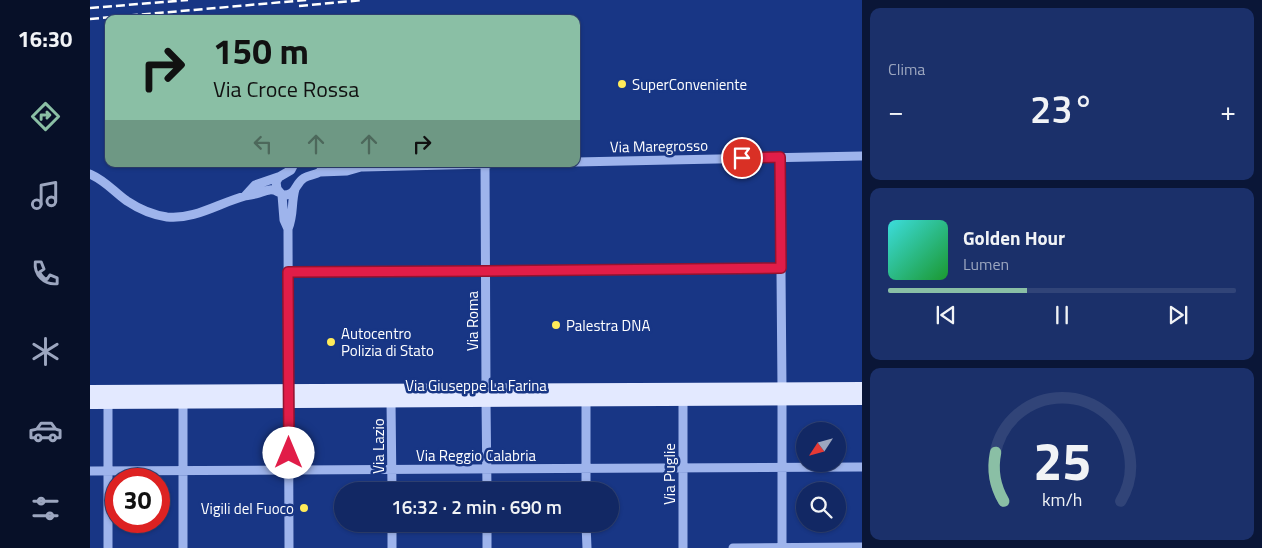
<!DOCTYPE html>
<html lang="it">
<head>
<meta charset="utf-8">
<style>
	body { margin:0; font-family:"Titillium Web",sans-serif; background:#1b306a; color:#f1f3f6; height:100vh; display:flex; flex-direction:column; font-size:19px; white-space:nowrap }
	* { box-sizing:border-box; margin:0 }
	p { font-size:16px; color:#9ca6bf }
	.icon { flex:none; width:28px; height:28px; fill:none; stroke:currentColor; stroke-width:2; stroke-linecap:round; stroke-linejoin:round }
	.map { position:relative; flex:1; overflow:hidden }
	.sheet { display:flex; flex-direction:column; gap:8px; padding:8px; background:#0a1637; width:400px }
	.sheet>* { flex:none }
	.guide { position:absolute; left:15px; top:15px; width:475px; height:152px; border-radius:10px; box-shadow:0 1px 4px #0004,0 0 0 1px #314478; background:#8abfa5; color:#111; overflow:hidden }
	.needle { width:32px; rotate:234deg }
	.buttons { position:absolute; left:706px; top:422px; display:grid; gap:10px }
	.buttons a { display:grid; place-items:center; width:50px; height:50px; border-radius:50%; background:#122864; box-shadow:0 1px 4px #0004,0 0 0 1px #314478; font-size:25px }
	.speed { position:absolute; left:15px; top:468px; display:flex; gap:10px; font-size:25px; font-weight:700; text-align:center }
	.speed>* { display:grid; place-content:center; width:65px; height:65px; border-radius:50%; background:#122864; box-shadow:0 1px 4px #0004,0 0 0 1px #314478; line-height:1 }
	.speed .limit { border:8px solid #d22; background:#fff; color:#111 }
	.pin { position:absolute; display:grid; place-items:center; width:42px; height:42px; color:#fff; margin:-21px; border:2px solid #fff; border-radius:50%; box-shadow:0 1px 5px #0007 }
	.me { position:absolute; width:55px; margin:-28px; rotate:0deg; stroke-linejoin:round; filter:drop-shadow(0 0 4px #0008) }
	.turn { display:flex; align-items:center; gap:18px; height:105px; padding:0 25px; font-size:22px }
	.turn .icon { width:65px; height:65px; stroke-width:2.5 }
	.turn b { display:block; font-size:35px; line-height:42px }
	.lanes { display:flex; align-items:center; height:48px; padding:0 25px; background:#0003; justify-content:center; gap:25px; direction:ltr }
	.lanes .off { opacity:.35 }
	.big { font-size:38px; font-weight:600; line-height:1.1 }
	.sheet .tile { flex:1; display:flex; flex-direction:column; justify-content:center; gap:8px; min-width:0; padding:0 18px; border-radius:10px; background:#1b306a }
	.sheet .dial { align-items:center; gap:0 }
	.dial svg { height:130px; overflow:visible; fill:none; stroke:#314478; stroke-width:7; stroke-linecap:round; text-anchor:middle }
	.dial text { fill:#f1f3f6; stroke:none }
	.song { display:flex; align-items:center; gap:15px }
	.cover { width:60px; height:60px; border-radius:8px; background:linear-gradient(135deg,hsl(180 70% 55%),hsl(130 70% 35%)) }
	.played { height:5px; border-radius:2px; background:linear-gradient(90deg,#8abfa5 40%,#314478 40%) }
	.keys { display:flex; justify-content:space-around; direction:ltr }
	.heat { display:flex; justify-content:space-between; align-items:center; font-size:28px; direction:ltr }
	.trip { position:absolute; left:244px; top:482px; width:285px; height:50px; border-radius:25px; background:#122864; box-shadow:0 1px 4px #0004,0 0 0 1px #314478; font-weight:600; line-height:50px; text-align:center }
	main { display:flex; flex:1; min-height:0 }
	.dock { display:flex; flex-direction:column; width:90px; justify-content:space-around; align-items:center; background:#071028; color:#9ca6bf }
	.dock .icon { width:35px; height:35px }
	.dock .current { color:#8abfa5 }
	.dock b { font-size:22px; color:#f1f3f6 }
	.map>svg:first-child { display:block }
</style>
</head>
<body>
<main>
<nav class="dock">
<b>16:30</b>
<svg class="icon current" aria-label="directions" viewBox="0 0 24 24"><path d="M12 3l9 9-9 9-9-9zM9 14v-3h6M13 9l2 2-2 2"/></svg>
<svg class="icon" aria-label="music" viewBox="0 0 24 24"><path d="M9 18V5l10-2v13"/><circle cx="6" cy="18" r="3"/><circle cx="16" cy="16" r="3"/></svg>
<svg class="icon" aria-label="phone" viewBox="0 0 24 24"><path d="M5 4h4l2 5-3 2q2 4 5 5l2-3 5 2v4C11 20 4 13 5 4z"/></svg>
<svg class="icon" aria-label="climate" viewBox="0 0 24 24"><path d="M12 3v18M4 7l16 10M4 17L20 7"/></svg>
<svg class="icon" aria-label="car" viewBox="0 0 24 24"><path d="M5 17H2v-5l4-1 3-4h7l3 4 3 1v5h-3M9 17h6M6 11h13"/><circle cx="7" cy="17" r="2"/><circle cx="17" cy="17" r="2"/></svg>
<svg class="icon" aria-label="filters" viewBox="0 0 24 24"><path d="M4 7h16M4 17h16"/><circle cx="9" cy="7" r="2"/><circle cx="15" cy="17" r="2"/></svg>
</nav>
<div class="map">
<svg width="772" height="548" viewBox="0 0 772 548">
	<rect width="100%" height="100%" fill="#183685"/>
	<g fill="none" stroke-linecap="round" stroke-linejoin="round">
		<!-- minor -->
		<path stroke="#9eb4ec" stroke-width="9" d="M690 157 692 388
			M486 162 772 156
			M204 164 201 170 189 177 186 182 187 189 192 195C207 196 204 184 214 178 219 175 225 175 230 172L234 164
			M259 164 273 167 399 164
			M395 164 396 389
			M230 172 257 171 271 167
			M0 174C16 181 23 191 37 201 49 209 63 215 77 217 104 220 129 203 155 196 158 195 162 195 166 194 174 192 180 187 188 192
			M192 195 194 220 198 229
			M155 196 165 185 191 176
			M198 271H396L691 268
			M692 399V548
			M496 400V491
			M301 401 302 491
			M396 401 397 491
			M93 402V548
			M18 403V548
			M0 471 772 467
			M302 524V548
			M397 524V548
			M496 524 497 548
			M199 548 198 229C204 215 201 203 205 189
			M593 548V400
			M643 548 772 547"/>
		<!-- major -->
		<path stroke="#e3e9ff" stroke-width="12" d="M0 391 772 388
			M0 403 772 399"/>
		<!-- rail -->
		<path stroke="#fff" stroke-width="2.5" stroke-dasharray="9 4" stroke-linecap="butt" d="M209 6 273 0
			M0 8 98 0
			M0 19 217 0"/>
	</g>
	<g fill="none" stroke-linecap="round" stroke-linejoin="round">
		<defs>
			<path id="route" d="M199 453 198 272 396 271 691 268 690 157 652 158"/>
		</defs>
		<!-- route casing -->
		<use href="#route" stroke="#92132f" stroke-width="12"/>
		<!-- route -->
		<use href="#route" stroke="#e11d48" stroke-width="9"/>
	</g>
	<!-- markers -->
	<g fill="#ffeb59" stroke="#183685" stroke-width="2">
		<circle cx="532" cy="84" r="5"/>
		<circle cx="466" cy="325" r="5"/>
		<circle cx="241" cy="342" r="5"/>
		<circle cx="214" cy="508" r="5"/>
	</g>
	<g text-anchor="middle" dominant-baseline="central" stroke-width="5" stroke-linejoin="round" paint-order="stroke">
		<!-- poi labels -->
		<g font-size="15" fill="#fff" stroke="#183685" text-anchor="start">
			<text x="542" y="84">SuperConveniente</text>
			<text x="476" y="325">Palestra DNA</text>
			<text x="251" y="333">Autocentro<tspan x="251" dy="17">Polizia di Stato</tspan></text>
			<text x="204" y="508" text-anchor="end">Vigili del Fuoco</text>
		</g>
		<!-- street labels -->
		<g font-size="15" fill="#fff" stroke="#183685">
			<text transform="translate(569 146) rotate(-1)">Via Maregrosso</text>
			<text transform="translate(382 321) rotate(-90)">Via Roma</text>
			<text x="386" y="385">Via Giuseppe La Farina</text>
			<text transform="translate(288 446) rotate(-90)">Via Lazio</text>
			<text x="386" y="455">Via Reggio Calabria</text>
			<text transform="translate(579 474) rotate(-90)">Via Puglie</text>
		</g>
	</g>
</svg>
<div class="buttons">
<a><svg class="needle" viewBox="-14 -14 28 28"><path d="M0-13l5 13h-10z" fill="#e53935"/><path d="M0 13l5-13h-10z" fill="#9ca6bf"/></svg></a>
<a><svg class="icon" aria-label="search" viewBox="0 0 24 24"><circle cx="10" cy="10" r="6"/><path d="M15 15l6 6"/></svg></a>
</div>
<div class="speed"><div class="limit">30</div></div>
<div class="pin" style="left:652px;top:158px;background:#d93025"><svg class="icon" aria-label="arrive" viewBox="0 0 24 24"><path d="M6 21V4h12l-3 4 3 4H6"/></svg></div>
<svg class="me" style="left:199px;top:453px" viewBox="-20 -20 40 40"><circle r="19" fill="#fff"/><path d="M0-13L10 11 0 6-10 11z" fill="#e11d48"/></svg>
<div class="trip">16:32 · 2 min · 690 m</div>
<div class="guide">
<div class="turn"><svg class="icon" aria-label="right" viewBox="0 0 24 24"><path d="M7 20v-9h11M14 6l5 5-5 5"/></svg><div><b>150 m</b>Via Croce Rossa</div></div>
<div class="lanes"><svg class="icon off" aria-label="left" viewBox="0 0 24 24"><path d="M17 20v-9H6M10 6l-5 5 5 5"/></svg><svg class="icon off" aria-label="ahead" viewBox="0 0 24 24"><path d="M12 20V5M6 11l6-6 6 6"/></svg><svg class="icon off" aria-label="ahead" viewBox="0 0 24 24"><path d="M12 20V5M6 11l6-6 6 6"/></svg><svg class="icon" aria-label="right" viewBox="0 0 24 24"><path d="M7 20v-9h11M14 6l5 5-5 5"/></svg></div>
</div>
</div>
<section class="sheet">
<div class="tile"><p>Clima</p>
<div class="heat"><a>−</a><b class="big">23°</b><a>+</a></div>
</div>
<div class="tile">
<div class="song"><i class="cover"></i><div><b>Golden Hour</b><p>Lumen</p></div></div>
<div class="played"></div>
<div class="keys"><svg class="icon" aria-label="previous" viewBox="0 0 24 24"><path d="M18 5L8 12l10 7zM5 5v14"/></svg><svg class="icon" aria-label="pause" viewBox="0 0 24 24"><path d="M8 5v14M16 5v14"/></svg><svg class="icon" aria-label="next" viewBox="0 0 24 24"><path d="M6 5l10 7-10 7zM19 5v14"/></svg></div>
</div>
<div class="tile dial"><svg viewBox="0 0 100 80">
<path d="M14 69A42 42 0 1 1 86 69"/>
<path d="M14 69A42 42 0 0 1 9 39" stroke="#8abfa5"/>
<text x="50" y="56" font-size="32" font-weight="700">25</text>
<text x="50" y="72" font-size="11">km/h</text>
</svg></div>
</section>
</main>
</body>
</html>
